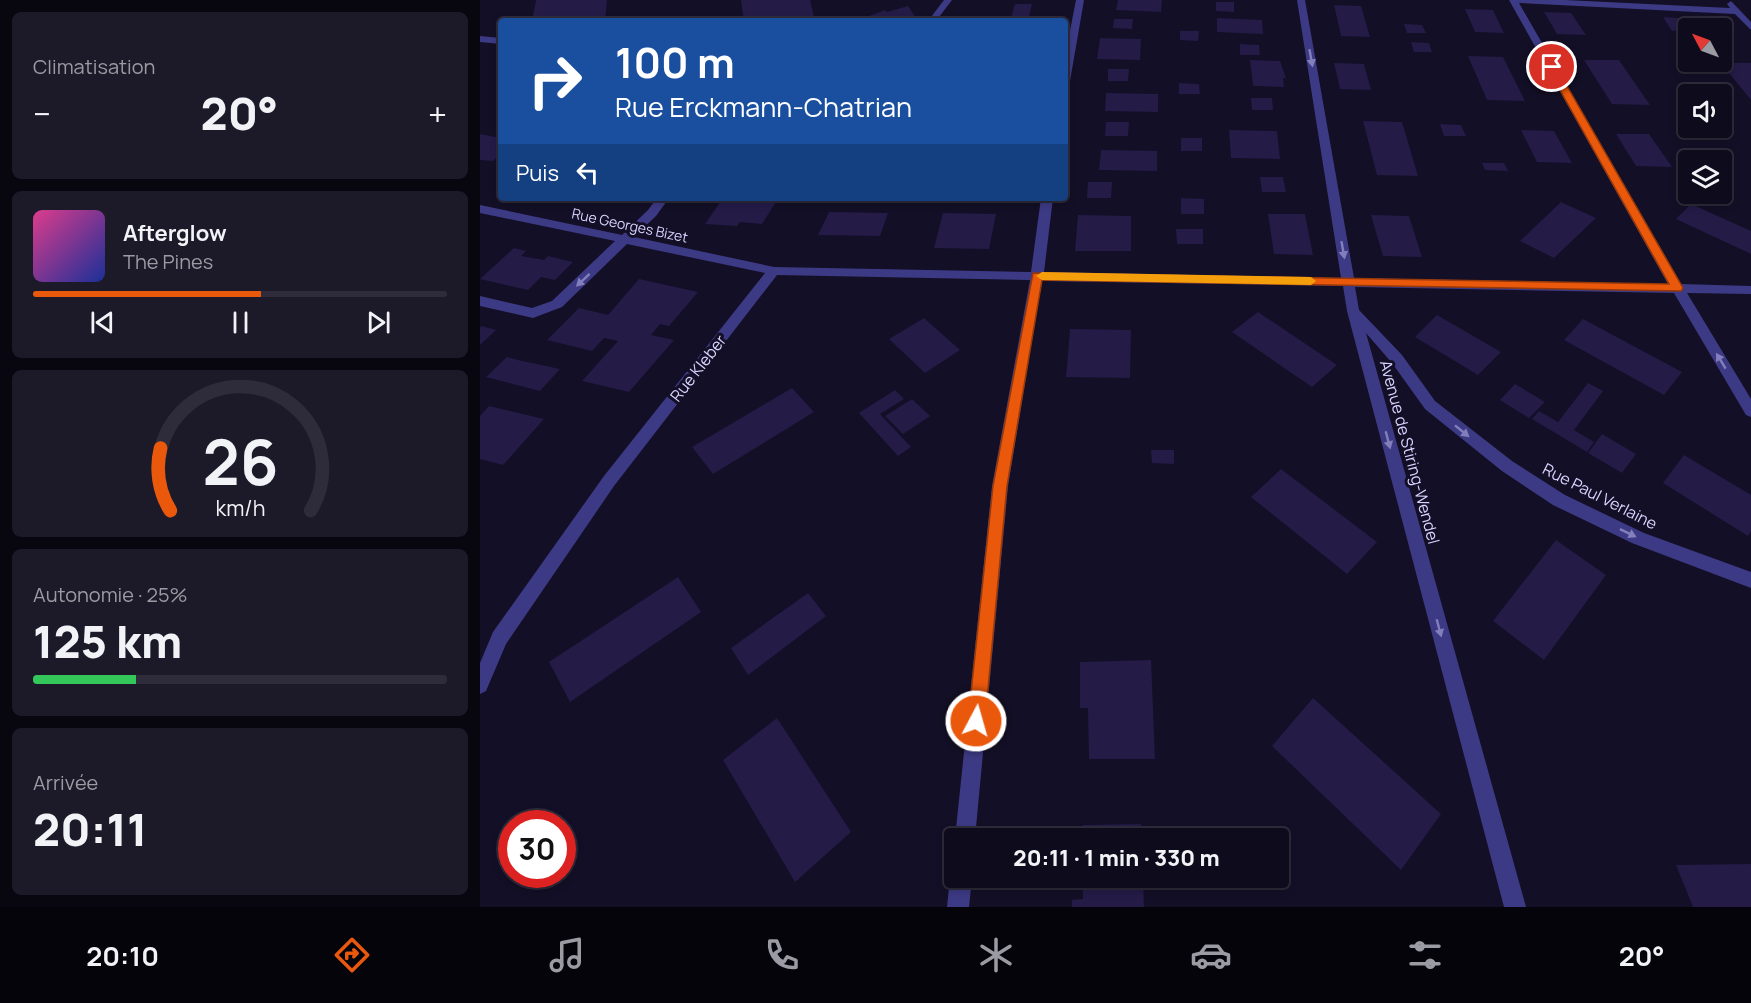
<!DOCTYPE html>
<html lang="fr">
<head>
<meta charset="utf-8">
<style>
	body { margin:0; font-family:Manrope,sans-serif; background:#1c1929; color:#f1f3f6; height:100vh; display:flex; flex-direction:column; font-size:22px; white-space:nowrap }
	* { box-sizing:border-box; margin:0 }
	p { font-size:20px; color:#9b9ba3 }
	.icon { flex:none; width:33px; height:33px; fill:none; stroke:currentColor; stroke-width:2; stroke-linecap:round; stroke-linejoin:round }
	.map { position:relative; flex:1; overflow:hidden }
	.details { display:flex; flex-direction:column; gap:12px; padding:12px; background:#08060f; width:480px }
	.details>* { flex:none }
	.guide { position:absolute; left:18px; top:18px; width:570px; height:183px; border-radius:6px; box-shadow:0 3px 9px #0003,0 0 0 2px #2e2b3b; background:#1a4fa0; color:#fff; overflow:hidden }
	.needle { width:39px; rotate:311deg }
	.buttons { position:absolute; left:1198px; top:18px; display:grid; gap:12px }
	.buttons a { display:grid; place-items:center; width:54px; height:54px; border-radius:6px; background:#0e0b1c; box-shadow:0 3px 9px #0003,0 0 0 2px #2e2b3b; font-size:30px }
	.speed { position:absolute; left:18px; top:810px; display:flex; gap:12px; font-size:30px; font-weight:700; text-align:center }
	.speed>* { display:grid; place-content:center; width:78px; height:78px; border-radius:50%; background:#0e0b1c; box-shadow:0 3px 9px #0003,0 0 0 2px #2e2b3b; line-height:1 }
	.speed .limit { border:9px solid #d22; background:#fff; color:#111 }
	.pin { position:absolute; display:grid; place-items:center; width:51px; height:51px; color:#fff; margin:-26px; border:3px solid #fff; border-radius:50%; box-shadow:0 2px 6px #0007 }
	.me { position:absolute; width:66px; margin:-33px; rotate:6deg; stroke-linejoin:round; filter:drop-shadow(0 0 4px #0008) }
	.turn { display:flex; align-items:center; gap:21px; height:126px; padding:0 18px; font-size:27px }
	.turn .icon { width:78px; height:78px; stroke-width:2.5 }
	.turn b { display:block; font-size:42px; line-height:51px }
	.then { display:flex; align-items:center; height:57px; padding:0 18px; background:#0003; gap:12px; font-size:22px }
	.big { font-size:45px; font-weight:800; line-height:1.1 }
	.details .tile { flex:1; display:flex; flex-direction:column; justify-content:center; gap:9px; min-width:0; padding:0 21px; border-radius:9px; background:#1c1929 }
	.details .dial { align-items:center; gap:0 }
	.dial svg { height:156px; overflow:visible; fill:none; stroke:#2e2b3b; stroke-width:7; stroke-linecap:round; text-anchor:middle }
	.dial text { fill:#f1f3f6; stroke:none }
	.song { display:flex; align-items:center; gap:18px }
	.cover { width:72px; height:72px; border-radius:9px; background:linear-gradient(135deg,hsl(330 70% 55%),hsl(230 70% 35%)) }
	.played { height:6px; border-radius:3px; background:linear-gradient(90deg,#ea580c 55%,#2e2b3b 55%) }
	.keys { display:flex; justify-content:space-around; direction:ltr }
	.heat { display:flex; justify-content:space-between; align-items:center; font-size:33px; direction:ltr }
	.charge { height:9px; border-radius:4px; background:linear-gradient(90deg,#34c759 25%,#2e2b3b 0) }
	.trip { position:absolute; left:464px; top:828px; width:345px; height:60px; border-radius:6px; background:#0e0b1c; box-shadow:0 3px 9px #0003,0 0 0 2px #2e2b3b; font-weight:800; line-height:60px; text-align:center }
	.menu { display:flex; height:96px; justify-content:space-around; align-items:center; background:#06040b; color:#9b9ba3 }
	.menu .icon { width:42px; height:42px }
	.menu .selected { color:#ea580c }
	.menu b { font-size:27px; color:#f1f3f6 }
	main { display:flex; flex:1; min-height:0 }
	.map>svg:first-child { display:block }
</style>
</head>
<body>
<main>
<section class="details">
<div class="tile"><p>Climatisation</p>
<div class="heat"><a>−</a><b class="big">20°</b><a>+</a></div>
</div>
<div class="tile">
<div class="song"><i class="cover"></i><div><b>Afterglow</b><p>The Pines</p></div></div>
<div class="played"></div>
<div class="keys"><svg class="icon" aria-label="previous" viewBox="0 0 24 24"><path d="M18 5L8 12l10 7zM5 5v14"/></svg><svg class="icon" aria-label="pause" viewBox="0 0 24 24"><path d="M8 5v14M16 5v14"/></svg><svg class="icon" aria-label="next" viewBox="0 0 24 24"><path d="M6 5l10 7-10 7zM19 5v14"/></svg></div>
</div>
<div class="tile dial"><svg viewBox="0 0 100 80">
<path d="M14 69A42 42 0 1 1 86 69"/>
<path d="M14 69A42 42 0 0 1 9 37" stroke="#ea580c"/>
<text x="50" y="56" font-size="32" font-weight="700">26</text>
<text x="50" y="72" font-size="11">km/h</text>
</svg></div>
<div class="tile"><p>Autonomie · 25%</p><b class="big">125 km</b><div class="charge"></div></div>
<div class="tile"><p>Arrivée</p><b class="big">20:11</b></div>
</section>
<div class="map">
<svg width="1271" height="907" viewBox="0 0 1271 907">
	<rect width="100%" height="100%" fill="#130f26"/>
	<!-- building -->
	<path fill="#241b47" d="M56 0H127L125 21H52Z
		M261 0H330L335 21H264Z
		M638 0H682L681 12 636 10Z
		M736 2H754V12L736 11Z
		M535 4H552L548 21H530Z
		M854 5 881 6 890 37 861 36Z
		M428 6 438 21H386L384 18 405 10 407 12Z
		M985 9 1013 10 1024 33 995 32Z
		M1064 12 1091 13 1106 35 1077 34Z
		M1183 17 1231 20 1237 28 1192 31Z
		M737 18 782 20 783 34 737 32Z
		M634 19H653L652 29 633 28Z
		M924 24 942 25 946 33H927Z
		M700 31H719L718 41 700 40Z
		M620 38 661 39 660 60 617 59Z
		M931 42 949 43 952 52H934Z
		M760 44 779 45 780 55H760Z
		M988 56 1023 57 1045 101 1007 100Z
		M770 60 800 61 806 78H803L804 87 773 86Z
		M1104 60H1139L1170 105 1132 104Z
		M854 63 884 64 891 90 860 89Z
		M1241 63H1271V100Z
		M628 69H649L648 81H628Z
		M699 83 719 84 720 94H699Z
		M626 93 678 94V112L625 111Z
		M771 98H792L793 110H772Z
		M883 121 922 122 938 176 897 175Z
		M626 122H649L648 136H625Z
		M960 124 981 125 986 136H964Z
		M749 130 797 131 800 159 751 158Z
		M1041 130 1074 131 1092 163 1057 162Z
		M0 134 21 138V153L13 161 0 160Z
		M1136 134H1169L1192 167 1156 166Z
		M701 138H722V151H701Z
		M621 150 677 151V171L619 170Z
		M1002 163H1024L1028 171 1005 170Z
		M780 177H803L806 192H782Z
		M608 182H632L631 198H607Z
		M243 198H245L296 202 282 224 260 222 257 226 225 224Z
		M701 198 724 199V214H701Z
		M1081 202 1116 218 1074 258 1040 241Z
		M1211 204 1271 231V254L1196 219Z
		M349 212 408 213 400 236 338 235Z
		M463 213 516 214 509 249 454 248Z
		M788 214H825L833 255 794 254Z
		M598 215 651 216V251H595Z
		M891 215 929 216 942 257 903 256Z
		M696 229H723V244H697Z
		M34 248 46 251 41 256 64 260 68 256 93 262 75 280 61 277 48 290 0 279Z
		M159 279 218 292 189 326 180 324 171 335 194 340 149 392 102 381 138 341 124 338 112 351 67 340 99 308 128 315Z
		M778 312 857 365 832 387 752 332Z
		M957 315 1021 352 998 375 935 337Z
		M444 318 480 350 445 373 409 339Z
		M1103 319 1202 372 1184 395 1084 340Z
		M1 326 16 330 0 345V328Z
		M590 329 651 330 650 378 586 377Z
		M27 357 38 360 80 369 60 391 6 377Z
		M1108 383 1123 391 1094 430 1114 442 1107 452 1052 419 1059 411 1078 422Z
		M1035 384 1065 402 1049 418 1020 400Z
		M312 388 334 412 233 474 212 447Z
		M415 390 424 399 400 414 431 447 418 456 379 413Z
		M432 399 450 416 423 434 405 416Z
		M9 406 64 419 23 465 0 459V416Z
		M1122 434 1156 454 1142 473 1108 453Z
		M671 450H694V464L672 463Z
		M1204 455 1271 495V531L1268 536 1183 483Z
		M801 469 897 542 867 574 771 497Z
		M1076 540 1126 575 1064 660 1013 621Z
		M198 577 221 612 90 702 69 662Z
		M328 593 346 616 268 675 251 648Z
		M671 660 675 759H609L608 708H600V662Z
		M833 698 961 814 921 870 792 746Z
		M297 718 371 832 315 882 243 760Z
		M661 824V838H603V825Z
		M1271 864V907H1213L1196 865Z
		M603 878H663L664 907H592V900L603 899Z"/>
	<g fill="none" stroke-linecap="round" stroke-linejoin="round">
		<!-- minor -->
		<path fill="#3d3a85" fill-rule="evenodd" d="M464 0H472L456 21H448Z
			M596 0H604L590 81 585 84V56Z
			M817 0H825L874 278 1188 284 1029 0H1085L1250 8 1247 4 1251 1 1271 22V30L1255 14 1039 3 1201 284 1271 286V294L1207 293 1271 399V417L1266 415 1194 293 875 287 879 310 922 355 955 401 1032 461 1085 495 1164 533 1271 572V588L1152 543 1073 505 1022 471 945 409 912 363 886 333 1046 907H1024L867 311 863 286 562 281 528 486 495 838H475L512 486 550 280 297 275 134 486 26 644 6 691 0 694V663L13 632 124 476 285 273 147 244 82 307 53 318 0 306V296L52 308 72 301 135 241 0 213V205L142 235 168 210 177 198H189L176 216 154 237 294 267 551 272 561 198H573L564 272 861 278Z
			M0 36 21 38V44L0 42Z
			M474 870V878H492L489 907H467L470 878Z"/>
	</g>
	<!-- one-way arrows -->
	<defs><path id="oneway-solid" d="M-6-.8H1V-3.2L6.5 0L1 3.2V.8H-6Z" transform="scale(1.5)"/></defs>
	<g fill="#837fbc">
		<use href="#oneway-solid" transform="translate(831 58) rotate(80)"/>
		<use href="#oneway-solid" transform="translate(863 250) rotate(80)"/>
		<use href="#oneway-solid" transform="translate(103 280) rotate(137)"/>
		<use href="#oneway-solid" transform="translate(1241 361) rotate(-121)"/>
		<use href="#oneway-solid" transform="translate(982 431) rotate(39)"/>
		<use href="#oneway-solid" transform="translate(908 440) rotate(75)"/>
		<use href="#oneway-solid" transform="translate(1148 533) rotate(26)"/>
		<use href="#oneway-solid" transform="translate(959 628) rotate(75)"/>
	</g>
	<!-- route -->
	<path fill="#ea580c" stroke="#983908" stroke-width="1.5" d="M1072 64 1076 67 1203 288 1201 291 562 280 527 486 505 721 502 727 496 730 490 727 488 721 513 486 553 273 1189 284 1067 67Z"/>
	<!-- slow -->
	<path fill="#f59e0b" d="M562 272 831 277 836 281 831 285 562 280 556 276Z"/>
	<g text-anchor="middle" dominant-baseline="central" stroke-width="6" stroke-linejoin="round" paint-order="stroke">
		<!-- far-street labels -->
		<g font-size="14" fill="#d9d4ff" stroke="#130f26">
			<text transform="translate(150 225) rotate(12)">Rue Georges Bizet</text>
		</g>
		<!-- street labels -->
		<g font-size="16" fill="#d9d4ff" stroke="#130f26">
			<text transform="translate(218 368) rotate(-52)">Rue Kleber</text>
			<text transform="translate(930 452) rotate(75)">Avenue de Stiring-Wendel</text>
			<text transform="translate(1120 496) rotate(27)">Rue Paul Verlaine</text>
		</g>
	</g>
</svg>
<div class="buttons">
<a><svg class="needle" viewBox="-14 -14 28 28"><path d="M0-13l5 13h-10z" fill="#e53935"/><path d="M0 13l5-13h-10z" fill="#9b9ba3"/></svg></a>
<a><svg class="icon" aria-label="sound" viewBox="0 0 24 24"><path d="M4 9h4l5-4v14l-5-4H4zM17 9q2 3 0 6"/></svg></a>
<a><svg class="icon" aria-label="layers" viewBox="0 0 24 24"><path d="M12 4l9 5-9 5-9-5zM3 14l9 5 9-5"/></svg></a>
</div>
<div class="speed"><div class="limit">30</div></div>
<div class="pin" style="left:1072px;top:67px;background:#d93025"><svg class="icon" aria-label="arrive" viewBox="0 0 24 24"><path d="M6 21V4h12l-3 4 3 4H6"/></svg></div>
<svg class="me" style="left:496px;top:721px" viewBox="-20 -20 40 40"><circle r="17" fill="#ea580c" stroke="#fff" stroke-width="3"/><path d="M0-11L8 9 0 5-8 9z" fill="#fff"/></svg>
<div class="trip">20:11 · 1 min · 330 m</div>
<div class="guide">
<div class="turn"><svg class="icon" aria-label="right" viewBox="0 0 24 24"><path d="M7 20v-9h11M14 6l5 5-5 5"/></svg><div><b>100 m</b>Rue Erckmann-Chatrian</div></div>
<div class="then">Puis<svg class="icon" aria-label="left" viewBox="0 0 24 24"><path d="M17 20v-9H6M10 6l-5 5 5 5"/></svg></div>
</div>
</div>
</main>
<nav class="menu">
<b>20:10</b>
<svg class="icon selected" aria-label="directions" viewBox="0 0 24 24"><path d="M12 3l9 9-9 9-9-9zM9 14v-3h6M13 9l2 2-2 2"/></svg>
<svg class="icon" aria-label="music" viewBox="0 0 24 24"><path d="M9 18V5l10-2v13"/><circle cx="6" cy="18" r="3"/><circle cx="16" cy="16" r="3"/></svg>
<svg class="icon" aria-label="phone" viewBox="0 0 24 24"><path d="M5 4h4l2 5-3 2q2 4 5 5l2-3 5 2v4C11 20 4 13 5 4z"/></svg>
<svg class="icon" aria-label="climate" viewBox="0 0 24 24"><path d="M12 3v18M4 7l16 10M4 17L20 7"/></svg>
<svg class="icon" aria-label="car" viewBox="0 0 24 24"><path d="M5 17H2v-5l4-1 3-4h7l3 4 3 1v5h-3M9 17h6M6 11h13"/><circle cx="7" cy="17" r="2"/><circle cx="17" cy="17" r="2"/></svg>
<svg class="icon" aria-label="filters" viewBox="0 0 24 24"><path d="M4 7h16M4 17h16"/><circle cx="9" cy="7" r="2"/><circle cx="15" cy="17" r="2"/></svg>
<b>20°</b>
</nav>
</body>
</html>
